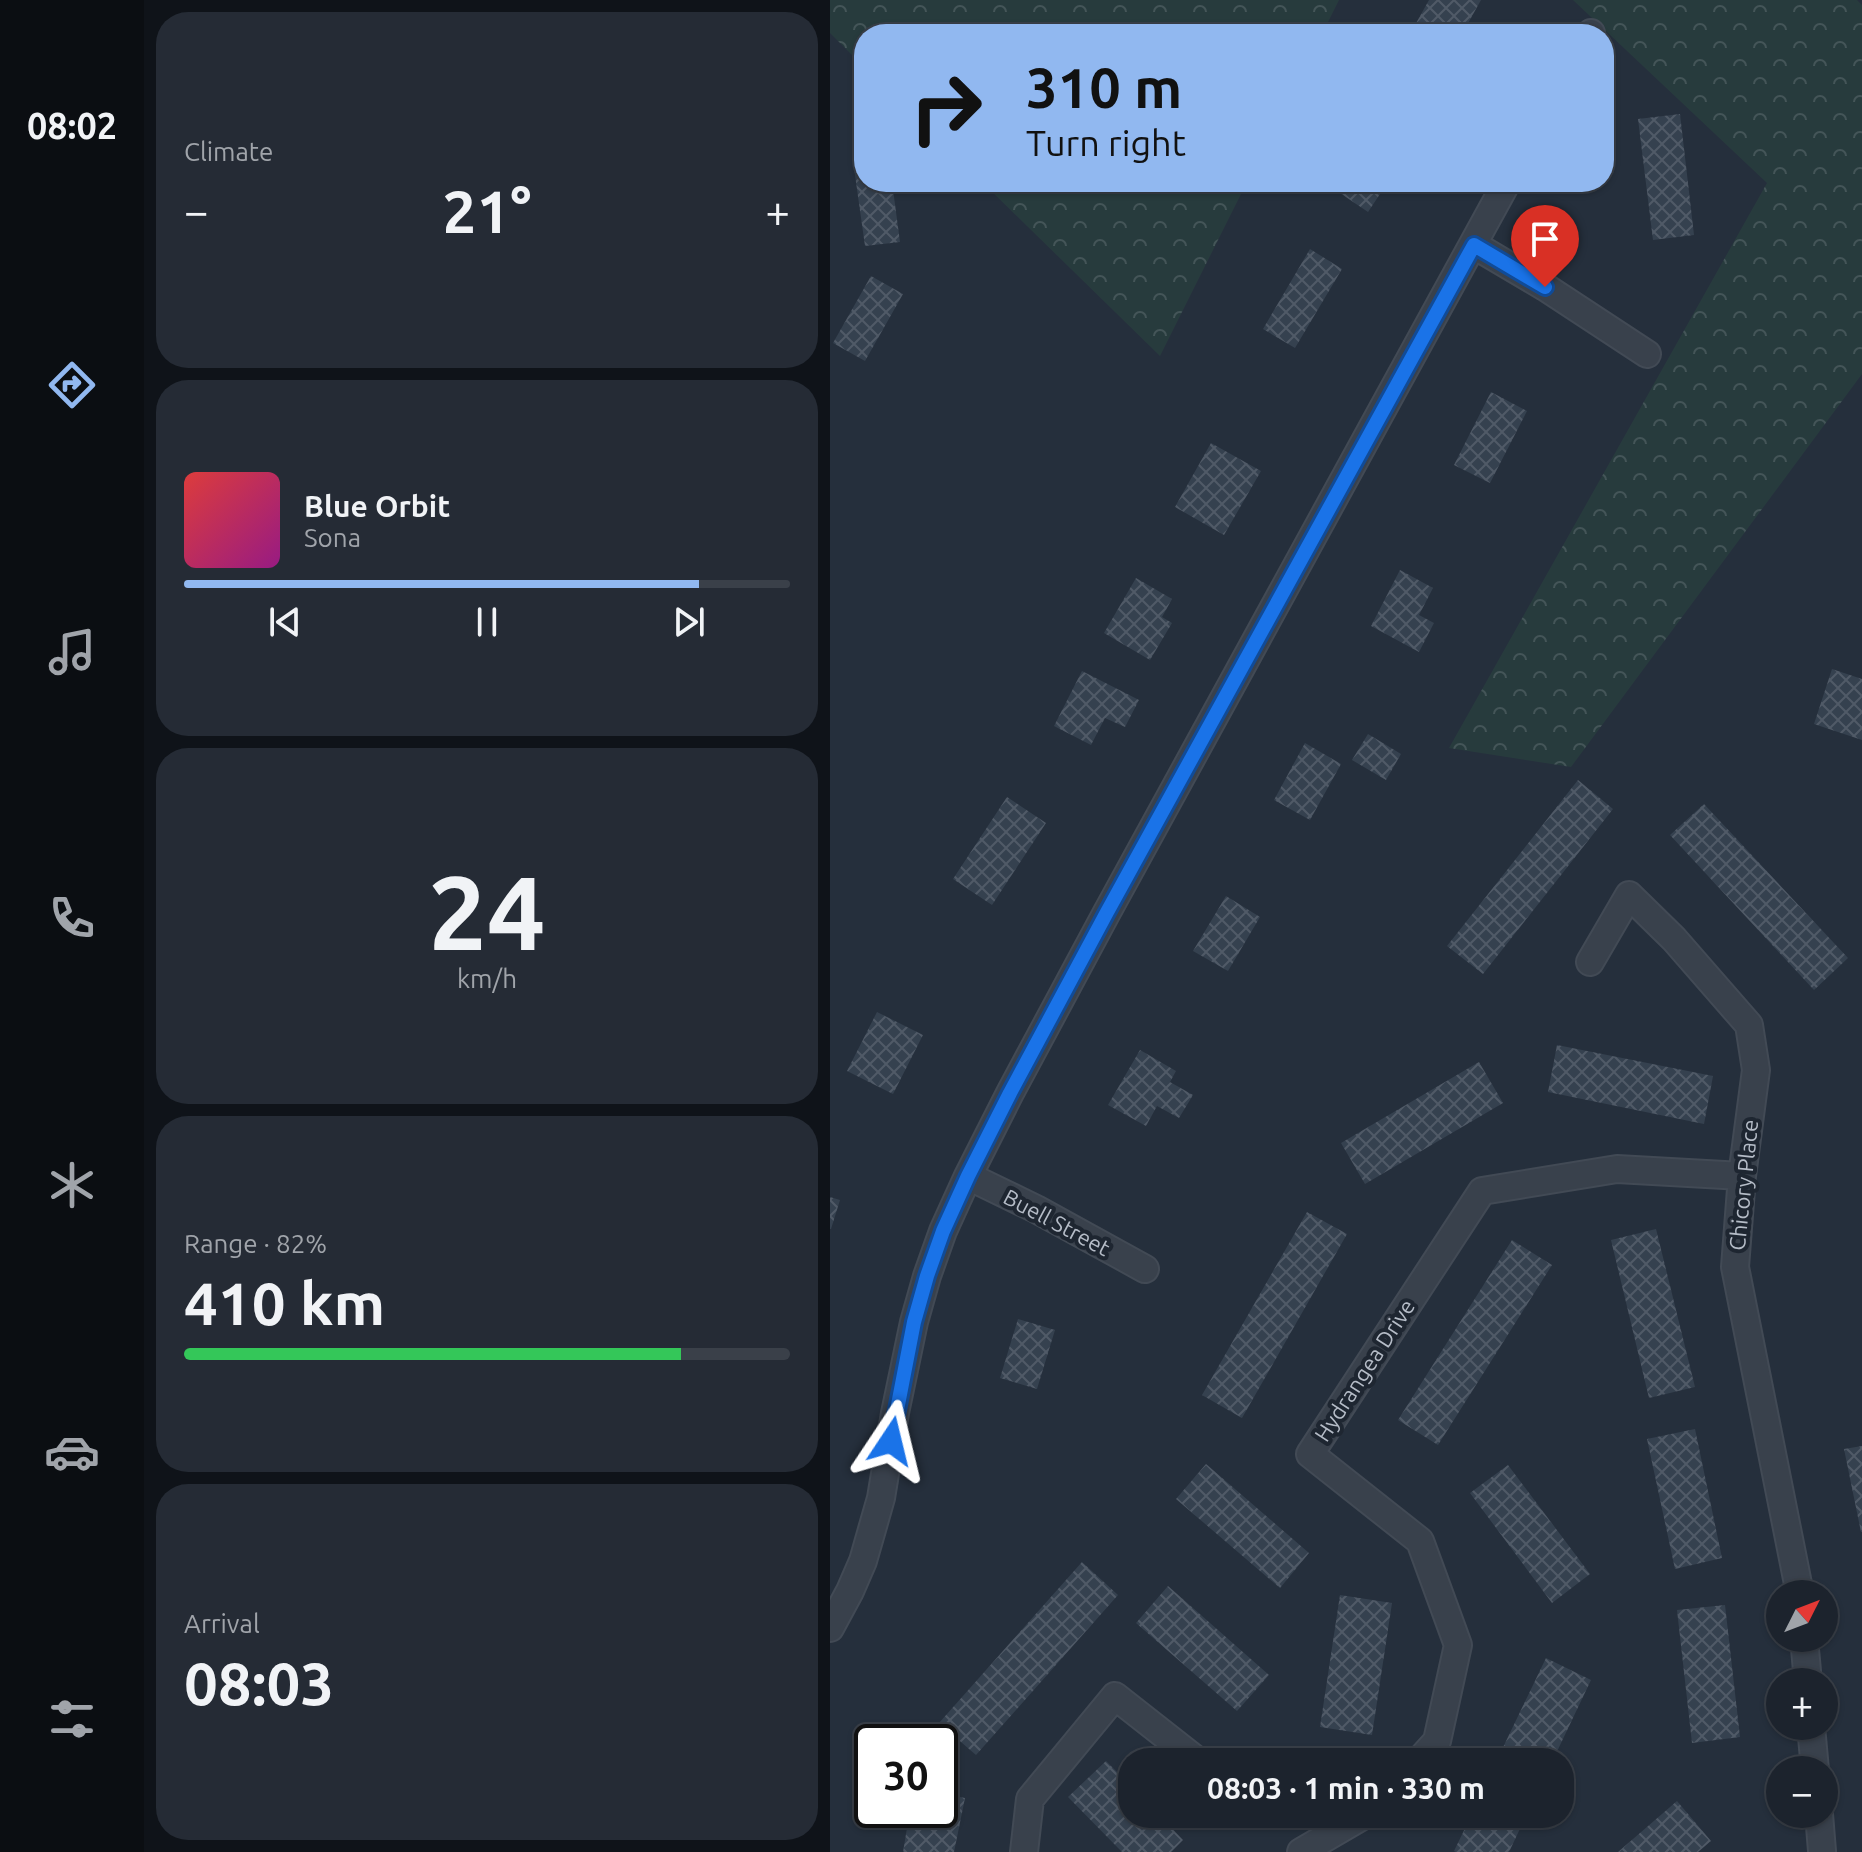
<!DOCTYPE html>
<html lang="en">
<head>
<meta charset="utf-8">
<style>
	body { margin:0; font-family:Ubuntu,sans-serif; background:#252b35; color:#f1f3f6; height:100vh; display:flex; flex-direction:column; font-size:30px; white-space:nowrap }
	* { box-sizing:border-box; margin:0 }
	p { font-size:26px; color:#a0a4aa }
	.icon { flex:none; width:44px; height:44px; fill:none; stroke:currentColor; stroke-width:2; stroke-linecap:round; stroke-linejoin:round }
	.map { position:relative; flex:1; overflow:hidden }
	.panel { display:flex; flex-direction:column; gap:12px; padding:12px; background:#0f1319; width:686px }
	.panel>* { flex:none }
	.hud { position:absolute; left:24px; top:24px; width:760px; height:168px; border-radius:32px; box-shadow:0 2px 6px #0004,0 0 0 2px #3a4049; background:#91b8f0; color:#111; overflow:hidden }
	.needle { width:52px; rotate:48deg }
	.fabs { position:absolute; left:936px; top:1580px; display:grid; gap:16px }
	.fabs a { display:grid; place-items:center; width:72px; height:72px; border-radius:50%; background:#1c232d; box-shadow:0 2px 6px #0004,0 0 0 2px #3a4049; font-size:40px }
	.speed { position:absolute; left:24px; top:1724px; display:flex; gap:16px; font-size:40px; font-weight:700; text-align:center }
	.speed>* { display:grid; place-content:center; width:104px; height:104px; border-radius:50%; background:#1c232d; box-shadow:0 2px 6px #0004,0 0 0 2px #3a4049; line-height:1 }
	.speed .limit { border:4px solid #111; border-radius:12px; background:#fff; color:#111 }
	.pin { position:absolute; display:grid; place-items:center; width:68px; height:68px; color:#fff; margin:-82px -34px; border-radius:50% 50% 50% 0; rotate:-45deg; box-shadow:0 0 8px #0007 }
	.pin .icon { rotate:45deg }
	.me { position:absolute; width:88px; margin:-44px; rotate:10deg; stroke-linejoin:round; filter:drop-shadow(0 0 6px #0008) }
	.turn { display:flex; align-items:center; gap:28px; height:168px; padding:0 40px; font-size:36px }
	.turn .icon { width:104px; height:104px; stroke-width:2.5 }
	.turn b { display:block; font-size:56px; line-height:68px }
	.big { font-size:60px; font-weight:700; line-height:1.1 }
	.panel .widget { flex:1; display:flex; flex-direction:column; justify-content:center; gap:12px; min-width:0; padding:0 28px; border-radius:32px; background:#252b35 }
	.panel .dial { align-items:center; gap:0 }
	.dial b { font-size:104px; line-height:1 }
	.song { display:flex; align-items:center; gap:24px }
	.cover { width:96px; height:96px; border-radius:12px; background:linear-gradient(135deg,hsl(0 70% 55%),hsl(310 70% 35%)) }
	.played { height:8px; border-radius:4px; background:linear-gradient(90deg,#91b8f0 85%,#3a4049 85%) }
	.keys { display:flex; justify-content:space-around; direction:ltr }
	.heat { display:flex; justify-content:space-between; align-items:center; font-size:44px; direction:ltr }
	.charge { height:12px; border-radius:6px; background:linear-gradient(90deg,#34c759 82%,#3a4049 0) }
	.trip { position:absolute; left:288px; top:1748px; width:456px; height:80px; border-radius:32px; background:#1c232d; box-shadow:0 2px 6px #0004,0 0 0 2px #3a4049; font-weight:700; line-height:80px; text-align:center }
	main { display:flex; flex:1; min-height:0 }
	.tab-bar { display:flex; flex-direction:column; width:144px; justify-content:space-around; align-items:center; background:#0b0e12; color:#a0a4aa }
	.tab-bar .icon { width:56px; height:56px }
	.tab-bar .active { color:#91b8f0 }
	.tab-bar b { font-size:36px; color:#f1f3f6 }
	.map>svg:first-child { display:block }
</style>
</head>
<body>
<main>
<nav class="tab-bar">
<b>08:02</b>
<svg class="icon active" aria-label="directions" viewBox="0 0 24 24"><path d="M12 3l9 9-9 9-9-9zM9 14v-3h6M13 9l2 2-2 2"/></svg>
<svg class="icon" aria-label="music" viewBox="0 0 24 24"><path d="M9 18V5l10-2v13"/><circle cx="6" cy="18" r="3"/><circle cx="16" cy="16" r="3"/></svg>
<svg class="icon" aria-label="phone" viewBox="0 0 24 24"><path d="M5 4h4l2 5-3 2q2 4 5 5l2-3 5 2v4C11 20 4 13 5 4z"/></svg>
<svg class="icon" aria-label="climate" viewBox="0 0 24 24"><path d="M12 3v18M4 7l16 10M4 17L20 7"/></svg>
<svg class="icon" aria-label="car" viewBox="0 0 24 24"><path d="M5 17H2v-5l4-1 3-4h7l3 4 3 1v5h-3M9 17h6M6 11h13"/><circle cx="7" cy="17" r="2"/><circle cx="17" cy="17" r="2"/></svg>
<svg class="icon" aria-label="filters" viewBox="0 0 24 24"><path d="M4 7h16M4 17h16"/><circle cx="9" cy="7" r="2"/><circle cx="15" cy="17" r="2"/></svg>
</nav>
<section class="panel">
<div class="widget"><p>Climate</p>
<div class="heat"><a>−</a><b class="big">21°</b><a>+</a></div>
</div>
<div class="widget">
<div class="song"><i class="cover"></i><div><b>Blue Orbit</b><p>Sona</p></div></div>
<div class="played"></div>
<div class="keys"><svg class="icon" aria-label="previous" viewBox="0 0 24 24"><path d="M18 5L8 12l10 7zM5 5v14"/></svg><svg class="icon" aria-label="pause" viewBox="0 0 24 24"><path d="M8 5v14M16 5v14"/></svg><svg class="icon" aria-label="next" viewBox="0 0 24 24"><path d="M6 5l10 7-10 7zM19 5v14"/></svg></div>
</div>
<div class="widget dial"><b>24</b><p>km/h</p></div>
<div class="widget"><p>Range · 82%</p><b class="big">410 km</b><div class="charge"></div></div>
<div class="widget"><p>Arrival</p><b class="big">08:03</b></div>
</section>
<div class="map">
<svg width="1032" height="1852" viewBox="0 0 1032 1852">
	<defs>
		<pattern id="forest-crowns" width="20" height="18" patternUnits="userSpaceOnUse" patternTransform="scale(2)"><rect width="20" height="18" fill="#273b3d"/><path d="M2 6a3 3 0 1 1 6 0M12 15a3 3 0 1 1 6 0" fill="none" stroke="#445558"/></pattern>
		<pattern id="building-cross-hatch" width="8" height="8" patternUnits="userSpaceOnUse" patternTransform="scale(2)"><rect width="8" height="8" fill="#35414f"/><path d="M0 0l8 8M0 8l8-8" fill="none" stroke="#505a67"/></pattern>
	</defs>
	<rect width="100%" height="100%" fill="#252f3c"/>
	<!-- forest -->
	<path fill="url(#forest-crowns)" d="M0 0H509L492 34H34V67L0 33Z
		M743 0H1027L1032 5V374L741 767 619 748 937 183Z
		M152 182H417L330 356Z"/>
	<!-- building -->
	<path fill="url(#building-cross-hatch)" d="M599 0H651L632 34H580Z
		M850 114 864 235 823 240 808 119Z
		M34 166V182H62L70 242 35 246 24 168Z
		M509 182H558L538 212 504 189Z
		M480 249 512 269 465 348 433 329Z
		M41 276 73 294 35 361 3 343Z
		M661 392 697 411 660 483 624 465Z
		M381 443 431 471 394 535 345 507Z
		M570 570 603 588 589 615 604 623 589 652 541 626Z
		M306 578 342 599 332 617 342 623 320 660 274 633Z
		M1002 669 1032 679V740L984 724Z
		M252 671 309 700 295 727 275 718 261 745 224 726Z
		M538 734 571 754 556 780 522 760Z
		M475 743 511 764 480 820 444 800Z
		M748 780 783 809 653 974 617 946Z
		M177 797 216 823 162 905 123 879Z
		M874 804 1018 958 984 990 840 835Z
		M396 896 430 917 398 971 363 951Z
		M47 1012 93 1035 63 1094 17 1071Z
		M727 1045 883 1076 874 1124 718 1092Z
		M310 1050 346 1071 340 1082 363 1095 349 1118 327 1106 316 1126 278 1105Z
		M649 1062 673 1103 535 1184 511 1143Z
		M0 1197 10 1200 1 1229H0Z
		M477 1212 517 1234 412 1418 372 1395Z
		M826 1229 865 1387 819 1398 781 1240Z
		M682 1240 722 1265 608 1445 568 1420Z
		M188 1319 225 1330 207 1389 170 1378Z
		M865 1429 892 1558 845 1569 817 1439Z
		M1032 1446V1532H1031L1014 1449Z
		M376 1464 479 1553 450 1588 346 1499Z
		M678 1465 760 1574 722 1603 640 1493Z
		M252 1562 288 1595 146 1755 109 1723Z
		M338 1586 439 1675 407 1711 306 1623Z
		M510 1595 562 1603 542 1735 490 1727Z
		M895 1605 910 1737 862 1743 847 1610Z
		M716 1658 761 1680 722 1762H666Z
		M276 1761 302 1787V1814H328L353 1840 341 1852H292L238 1797Z
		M110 1793 135 1798 124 1852H73L80 1810H110Z
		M847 1801 881 1841 868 1852H788Z
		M642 1814H697L679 1852H626L624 1851Z"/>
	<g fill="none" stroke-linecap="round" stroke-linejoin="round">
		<defs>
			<path id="street" d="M760 34 761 33
				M644 245 715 287 817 354
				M760 962 799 895 844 939 919 1025 926 1070 912 1176 905 1267 970 1594
				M138 1176 206 1209 315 1269
				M0 1628 20 1591 33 1561 51 1498 65 1413 84 1322 97 1276 113 1231 138 1176 180 1093 276 914 677 182
				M974 1638 978 1682
				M981 1726 985 1770
				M588 1762 607 1741 628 1645 590 1541 480 1454 652 1191 787 1169 912 1176
				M989 1814 992 1851
				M194 1852 200 1799 285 1696 369 1762
				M471 1852 536 1814"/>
		</defs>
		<!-- street casing -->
		<use href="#street" stroke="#424a55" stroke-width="30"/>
		<!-- street -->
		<use href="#street" stroke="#39414c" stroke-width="26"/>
	</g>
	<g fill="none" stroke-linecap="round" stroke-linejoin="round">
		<defs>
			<path id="route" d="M61 1441 84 1322 97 1276 113 1231 138 1176 180 1093 276 914 644 245 715 287"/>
		</defs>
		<!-- route casing -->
		<use href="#route" stroke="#114b97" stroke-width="20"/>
		<!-- route -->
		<use href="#route" stroke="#1a73e8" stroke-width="14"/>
	</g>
	<g text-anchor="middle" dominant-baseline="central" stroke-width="8" stroke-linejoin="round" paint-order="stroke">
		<!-- street labels -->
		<g font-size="22" fill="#b5bcc7" stroke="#1e2631">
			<text transform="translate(913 1185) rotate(-84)">Chicory Place</text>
			<text transform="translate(227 1222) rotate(28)">Buell Street</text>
			<text transform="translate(534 1370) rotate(-57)">Hydrangea Drive</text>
		</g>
	</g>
</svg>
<div class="fabs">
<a><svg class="needle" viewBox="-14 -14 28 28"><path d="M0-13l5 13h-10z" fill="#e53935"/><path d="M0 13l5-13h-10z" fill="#a0a4aa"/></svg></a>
<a>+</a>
<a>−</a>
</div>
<div class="speed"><div class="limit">30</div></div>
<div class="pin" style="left:715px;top:287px;background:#d93025"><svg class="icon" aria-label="arrive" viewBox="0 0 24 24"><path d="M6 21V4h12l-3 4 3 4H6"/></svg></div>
<svg class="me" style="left:61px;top:1441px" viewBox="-20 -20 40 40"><path d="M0-17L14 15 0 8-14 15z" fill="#1a73e8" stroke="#fff" stroke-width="4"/></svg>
<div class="trip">08:03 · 1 min · 330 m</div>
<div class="hud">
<div class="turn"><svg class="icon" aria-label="right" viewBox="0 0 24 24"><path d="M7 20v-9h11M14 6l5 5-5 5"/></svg><div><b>310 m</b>Turn right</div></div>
</div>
</div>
</main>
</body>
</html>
